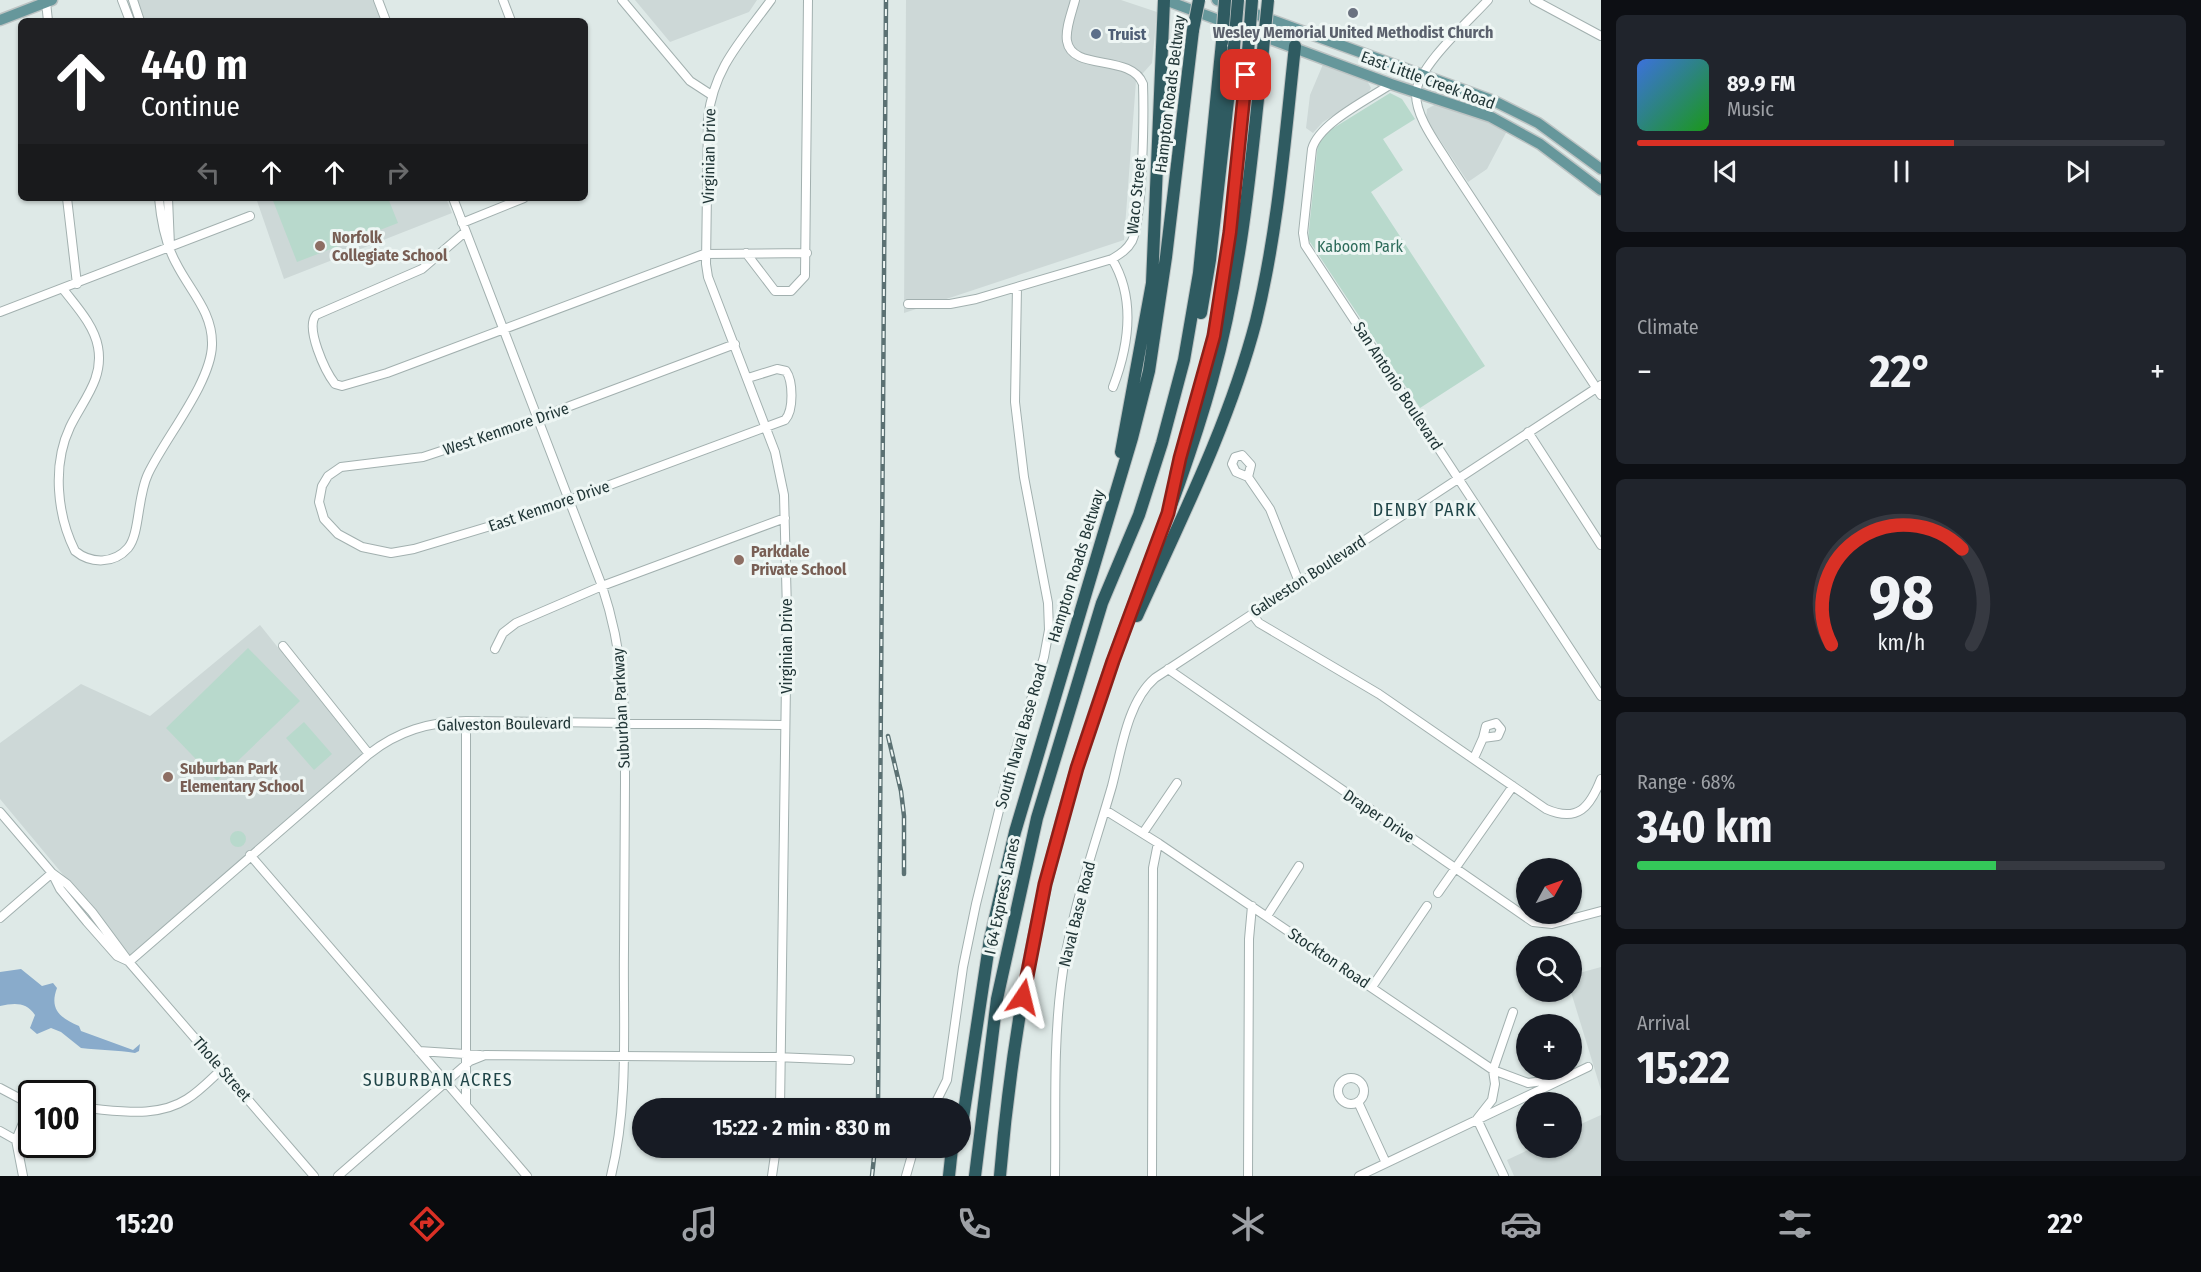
<!DOCTYPE html>
<html lang="en">
<head>
<meta charset="utf-8">
<style>
	body { margin:0; font-family:"Fira Sans Condensed",sans-serif; background:#20242c; color:#f1f3f6; height:100vh; display:flex; flex-direction:column; font-size:22px; white-space:nowrap }
	* { box-sizing:border-box; margin:0 }
	p { font-size:20px; color:#9ea1a6 }
	.icon { flex:none; width:33px; height:33px; fill:none; stroke:currentColor; stroke-width:2; stroke-linecap:round; stroke-linejoin:round }
	.map { position:relative; flex:1; overflow:hidden }
	.details { display:flex; flex-direction:column; gap:15px; padding:15px; background:#0d0f14; width:600px }
	.details>* { flex:none }
	.hud { position:absolute; left:18px; top:18px; width:570px; height:183px; border-radius:9px; box-shadow:0 2px 4px #0004; background:#202124; color:#fff; overflow:hidden }
	.needle { width:39px; rotate:50deg }
	.buttons { position:absolute; left:1516px; top:858px; display:grid; gap:12px }
	.buttons a { display:grid; place-items:center; width:66px; height:66px; border-radius:50%; background:#171b24; box-shadow:0 2px 4px #0004; font-size:30px }
	.speed { position:absolute; left:18px; top:1080px; display:flex; gap:12px; font-size:30px; font-weight:700; text-align:center }
	.speed>* { display:grid; place-content:center; width:78px; height:78px; border-radius:50%; background:#171b24; box-shadow:0 2px 4px #0004; line-height:1 }
	.speed .limit { border:3px solid #111; border-radius:9px; background:#fff; color:#111 }
	.pin { position:absolute; display:grid; place-items:center; width:51px; height:51px; color:#fff; margin:-26px; border-radius:12px; box-shadow:0 3px 9px #0006 }
	.me { position:absolute; width:66px; margin:-33px; rotate:10deg; stroke-linejoin:round; filter:drop-shadow(0 0 4px #0008) }
	.turn { display:flex; align-items:center; gap:21px; height:126px; padding:0 24px; font-size:27px }
	.turn .icon { width:78px; height:78px; stroke-width:2.5 }
	.turn b { display:block; font-size:42px; line-height:51px }
	.lanes { display:flex; align-items:center; height:57px; padding:0 24px; background:#0003; justify-content:center; gap:30px; direction:ltr }
	.lanes .off { opacity:.35 }
	.big { font-size:45px; font-weight:700; line-height:1.1 }
	.details .card { flex:1; display:flex; flex-direction:column; justify-content:center; gap:9px; min-width:0; padding:0 21px; border-radius:9px; background:#20242c }
	.details .dial { align-items:center; gap:0 }
	.dial svg { height:156px; overflow:visible; fill:none; stroke:#363941; stroke-width:7; stroke-linecap:round; text-anchor:middle }
	.dial text { fill:#f1f3f6; stroke:none }
	.song { display:flex; align-items:center; gap:18px }
	.cover { width:72px; height:72px; border-radius:9px; background:linear-gradient(135deg,hsl(220 70% 55%),hsl(120 70% 35%)) }
	.played { height:6px; border-radius:3px; background:linear-gradient(90deg,#d93025 60%,#363941 60%) }
	.keys { display:flex; justify-content:space-around; direction:ltr }
	.heat { display:flex; justify-content:space-between; align-items:center; font-size:33px; direction:ltr }
	.charge { height:9px; border-radius:4px; background:linear-gradient(90deg,#34c759 68%,#363941 0) }
	.trip { position:absolute; left:632px; top:1098px; width:339px; height:60px; border-radius:30px; background:#171b24; box-shadow:0 2px 4px #0004; font-weight:700; line-height:60px; text-align:center }
	.tab-bar { display:flex; height:96px; justify-content:space-around; align-items:center; background:#090b0e; color:#9ea1a6 }
	.tab-bar .icon { width:42px; height:42px }
	.tab-bar .active { color:#d93025 }
	.tab-bar b { font-size:27px; color:#f1f3f6 }
	main { display:flex; flex:1; min-height:0 }
	.map>svg:first-child { display:block }
</style>
</head>
<body>
<main>
<div class="map">
<svg width="1601" height="1176" viewBox="0 0 1601 1176">
	<rect width="100%" height="100%" fill="#dee9e7"/>
	<!-- built -->
	<path fill="#cdd8d7" d="M137 0H373L381 21H145Z
		M635 0H757L749 12 670 42Z
		M906 0H1121L1157 12 1152 63 1136 81 1124 240 904 313Z
		M1324 62 1366 79 1371 88 1367 95 1323 122 1313 133 1306 128 1310 95Z
		M1438 103 1476 116 1507 131 1487 169 1468 182 1426 119 1427 109Z
		M256 198H446L452 213 284 279Z
		M260 625 363 754 130 955 0 799V743L81 684 150 716Z
		M1601 967V1090L1571 992 1572 975Z
		M1601 1115V1176H1514L1507 1160 1532 1148H1572V1128Z"/>
	<!-- green -->
	<path fill="#b8d9cc" d="M1390 93 1402 99 1415 119 1383 139 1403 170 1371 192 1485 366 1420 408 1308 239 1318 143 1327 132Z
		M272 198H388L398 223 297 262Z
		M248 648 300 701 217 781 166 728Z
		M304 722 332 754 314 770 286 738Z
		M230 839a8 8 0 1 1 16 0a8 8 0 1 1-16 0Z"/>
	<!-- water -->
	<path fill="#89abcb" d="M21 969 42 986 53 983 57 988C49 1009 60 1018 79 1026L81 1031 133 1050 140 1044 139 1051 135 1053C118 1050 99 1050 81 1048L61 1032 51 1028 37 1034 30 1028 35 1015C26 1002 15 1003 0 1006V972Z"/>
	<g fill="none" stroke-linecap="round" stroke-linejoin="round">
		<defs>
			<path id="minor" d="M122 0 130 21
				M133 0 140 21
				M378 0 386 21
				M503 0 511 21
				M622 0 690 81 710 94
				M771 0C742 40 714 67 708 118L706 264 708 277 775 452 784 495 787 611 780 1108
				M1488 0C1469 21 1417 67 1416 94 1416 118 1437 144 1449 164L1601 395
				M1534 0 1601 36
				M46 2 48 21
				M1391 84C1369 99 1319 123 1312 149L1303 233 1305 245 1601 696
				M67 198 77 284
				M168 198 170 246
				M453 198 602 586C625 655 625 710 625 782 625 838 624 894 624 950 623 1024 629 1103 611 1176
				M462 223 524 198
				M465 232 422 269 316 315C305 328 325 371 335 384L342 386 387 373 704 254 807 253
				M746 253 775 291H791L805 276 808 0
				M1112 259C1136 299 1129 345 1113 387
				M63 289C76 306 94 325 98 347 104 379 83 400 70 427 52 465 57 515 75 551 91 564 114 564 128 548 140 534 137 497 148 474 165 438 211 383 212 345 213 312 190 291 176 263 165 243 161 221 159 198
				M908 304H950L976 299 1112 259C1120 254 1127 250 1132 241 1143 218 1144 113 1143 84 1131 53 1072 72 1067 41 1065 29 1072 12 1075 0
				M0 312 250 216
				M735 344 514 427 423 457 341 467 328 476 322 486 319 502 324 519 338 534 362 547 391 553 414 549 537 512 785 420C794 410 793 381 786 371L777 369 748 378
				M1528 432 1601 545
				M1242 455 1251 465 1248 477 1236 472 1232 464 1235 457Z
				M1248 477 1270 509 1299 582
				M1252 614 1259 623 1379 694 1546 809C1578 823 1590 807 1601 779
				M283 646 369 754
				M495 649 503 633 516 623 602 586 785 518
				M1168 669 1533 922 1552 924 1601 911
				M1496 723 1501 729 1498 736 1483 738 1486 726Z
				M1474 758 1483 738
				M1105 810 1158 843 1493 1070 1528 1083 1559 1079
				M0 812 52 873 60 889 87 922 117 956 128 961
				M1143 833 1177 783
				M250 855 527 1176
				M52 873 67 884 92 912 129 962 314 1176
				M1438 893 1513 786
				M1267 916 1299 866
				M0 918 52 873
				M129 962 369 754C398 731 429 722 466 721L784 725
				M1372 987 1427 906
				M419 1051 480 1055
				M1338 1091a13 13 0 1 1 26 0a13 13 0 1 1-26 0Z
				M0 1088 32 1105
				M1358 1102 1386 1163
				M466 1105V721
				M82 1108C117 1110 156 1119 187 1099 200 1091 211 1079 222 1069
				M933 1108 947 1080 963 967 976 904 1006 782 1044 657 1049 630 1048 603 1024 477 1015 402 1017 287
				M0 1131 16 1140 23 1176
				M16 1140 23 1123 32 1112
				M338 1176 470 1061 485 1055 775 1057 850 1060
				M772 1176 776 1148
				M906 1176 914 1148
				M1055 1176C1056 1113 1053 1048 1061 985 1069 917 1093 852 1112 786 1121 752 1127 702 1155 678L1601 385
				M1152 1176 1153 868 1158 843
				M1248 1176 1249 939 1252 906
				M1359 1176 1588 1067
				M1504 1176 1477 1119 1492 1100 1495 1084 1493 1070 1513 1012"/>
			<path id="major" d="M1165 0 1391 84 1491 117 1540 144 1601 190
				M1217 0 1494 101 1538 123 1601 169
				M0 20 52 0"/>
			<path id="highway" d="M1201 313 1210 260 1234 47
				M1200 390C1231 280 1237 165 1248 52
				M1121 452 1152 283 1164 0
				M1176 474 1195 410
				M1137 616C1181 519 1229 424 1256 321 1278 231 1285 138 1295 46
				M960 1138 990 939 1015 832 1132 438 1149 371 1166 257 1193 30
				M949 1176 952 1148
				M975 1176 997 999 1037 818 1102 603 1139 515 1162 443 1184 360 1199 273 1222 42
				M1000 1176C1013 1019 1044 862 1095 712 1132 601 1181 493 1212 380 1241 275 1251 168 1262 60"/>
		</defs>
		<!-- minor casing -->
		<use href="#minor" stroke="#a2b0af" stroke-width="10"/>
		<!-- major casing -->
		<use href="#major" stroke="#bcc3c3" stroke-width="13"/>
		<!-- highway casing -->
		<use href="#highway" stroke="#bcc3c3" stroke-width="14"/>
		<!-- minor -->
		<use href="#minor" stroke="#fff" stroke-width="8"/>
		<!-- major -->
		<use href="#major" stroke="#66979b" stroke-width="10"/>
		<!-- highway -->
		<use href="#highway" stroke="#2f5b61" stroke-width="12"/>
		<defs>
			<path id="rail" d="M888 736 901 791 904 816V874
				M878 1108 886 0
				M872 1176 875 1148"/>
		</defs>
		<!-- rail casing -->
		<use href="#rail" stroke="#5b7173" stroke-width="4.5"/>
		<!-- rail -->
		<use href="#rail" stroke="#eef6f4" stroke-width="2" stroke-dasharray="7" stroke-linecap="butt"/>
		<defs>
			<path id="highway-bridge" d="M1193 30 1199 0
				M1222 42 1225 0
				M1234 47 1238 0
				M1248 52 1252 0
				M1262 60 1268 0"/>
		</defs>
		<!-- highway-bridge casing -->
		<use href="#highway-bridge" stroke="#bcc3c3" stroke-width="14" stroke-linecap="butt"/>
		<!-- highway-bridge -->
		<use href="#highway-bridge" stroke="#2f5b61" stroke-width="12"/>
	</g>
	<g fill="none" stroke-linecap="round" stroke-linejoin="round">
		<defs>
			<path id="route" d="M1023 997 1045 884 1077 768 1113 661 1168 513 1180 458 1214 336 1230 232 1246 75"/>
		</defs>
		<!-- route casing -->
		<use href="#route" stroke="#8d1f18" stroke-width="15"/>
		<!-- route -->
		<use href="#route" stroke="#d93025" stroke-width="10"/>
	</g>
	<!-- markers -->
	<circle fill="#6b7280" stroke="#eef6f4" stroke-width="2" cx="1353" cy="13" r="6"/>
	<circle fill="#5c6f8a" stroke="#eef6f4" stroke-width="2" cx="1096" cy="34" r="6"/>
	<g fill="#8d6e63" stroke="#eef6f4" stroke-width="2">
		<circle cx="320" cy="246" r="6"/>
		<circle cx="739" cy="560" r="6"/>
		<circle cx="168" cy="777" r="6"/>
	</g>
	<g text-anchor="middle" dominant-baseline="central" stroke-width="6" stroke-linejoin="round" paint-order="stroke">
		<!-- worship labels -->
		<g font-size="16" font-weight="bold" fill="#5b616d" stroke="#eef6f4">
			<text x="1353" y="32">Wesley Memorial United Methodist Church</text>
		</g>
		<!-- service labels -->
		<g font-size="16" font-weight="bold" fill="#4e5e75" stroke="#eef6f4" text-anchor="start">
			<text x="1108" y="34">Truist</text>
		</g>
		<!-- street labels -->
		<g font-size="16" fill="#213637" stroke="#eef6f4">
			<text transform="translate(1428 80) rotate(20)">East Little Creek Road</text>
			<text transform="translate(1170 94) rotate(-83)">Hampton Roads Beltway</text>
			<text transform="translate(709 156) rotate(-89)">Virginian Drive</text>
			<text transform="translate(1136 196) rotate(-84)">Waco Street</text>
			<text transform="translate(1398 386) rotate(57)">San Antonio Boulevard</text>
			<text transform="translate(506 429) rotate(-19)">West Kenmore Drive</text>
			<text transform="translate(549 506) rotate(-19)">East Kenmore Drive</text>
			<text transform="translate(1076 566) rotate(-73)">Hampton Roads Beltway</text>
			<text transform="translate(1308 576) rotate(-33)">Galveston Boulevard</text>
			<text transform="translate(786 646) rotate(-90)">Virginian Drive</text>
			<text transform="translate(621 708) rotate(-93)">Suburban Parkway</text>
			<text transform="translate(504 724) rotate(-1)">Galveston Boulevard</text>
			<text transform="translate(1021 736) rotate(-74)">South Naval Base Road</text>
			<text transform="translate(1379 816) rotate(34)">Draper Drive</text>
			<text transform="translate(1002 896) rotate(-78)">I 64 Express Lanes</text>
			<text transform="translate(1077 914) rotate(-76)">Naval Base Road</text>
			<text transform="translate(1329 958) rotate(34)">Stockton Road</text>
			<text transform="translate(222 1069) rotate(49)">Thole Street</text>
		</g>
		<!-- education labels -->
		<g font-size="16" font-weight="bold" fill="#785e54" stroke="#eef6f4" text-anchor="start">
			<text x="332" y="237">Norfolk<tspan x="332" dy="18">Collegiate School</tspan></text>
			<text x="751" y="551">Parkdale<tspan x="751" dy="18">Private School</tspan></text>
			<text x="180" y="768">Suburban Park<tspan x="180" dy="18">Elementary School</tspan></text>
		</g>
		<!-- park labels -->
		<g font-size="16" fill="#2e6b5a" stroke="#eef6f4">
			<text x="1360" y="246">Kaboom Park</text>
		</g>
		<!-- neighbourhood labels -->
		<g font-size="18" letter-spacing="1.5" fill="#1f4447" stroke="#eef6f4">
			<text x="1425" y="510">DENBY PARK</text>
			<text x="438" y="1080">SUBURBAN ACRES</text>
		</g>
	</g>
</svg>
<div class="buttons">
<a><svg class="needle" viewBox="-14 -14 28 28"><path d="M0-13l5 13h-10z" fill="#e53935"/><path d="M0 13l5-13h-10z" fill="#9ea1a6"/></svg></a>
<a><svg class="icon" aria-label="search" viewBox="0 0 24 24"><circle cx="10" cy="10" r="6"/><path d="M15 15l6 6"/></svg></a>
<a>+</a>
<a>−</a>
</div>
<div class="speed"><div class="limit">100</div></div>
<div class="pin" style="left:1246px;top:75px;background:#d93025"><svg class="icon" aria-label="arrive" viewBox="0 0 24 24"><path d="M6 21V4h12l-3 4 3 4H6"/></svg></div>
<svg class="me" style="left:1023px;top:997px" viewBox="-20 -20 40 40"><path d="M0-17L14 15 0 8-14 15z" fill="#d93025" stroke="#fff" stroke-width="4"/></svg>
<div class="trip">15:22 · 2 min · 830 m</div>
<div class="hud">
<div class="turn"><svg class="icon" aria-label="ahead" viewBox="0 0 24 24"><path d="M12 20V5M6 11l6-6 6 6"/></svg><div><b>440 m</b>Continue</div></div>
<div class="lanes"><svg class="icon off" aria-label="left" viewBox="0 0 24 24"><path d="M17 20v-9H6M10 6l-5 5 5 5"/></svg><svg class="icon" aria-label="ahead" viewBox="0 0 24 24"><path d="M12 20V5M6 11l6-6 6 6"/></svg><svg class="icon" aria-label="ahead" viewBox="0 0 24 24"><path d="M12 20V5M6 11l6-6 6 6"/></svg><svg class="icon off" aria-label="right" viewBox="0 0 24 24"><path d="M7 20v-9h11M14 6l5 5-5 5"/></svg></div>
</div>
</div>
<section class="details">
<div class="card">
<div class="song"><i class="cover"></i><div><b>89.9 FM</b><p>Music</p></div></div>
<div class="played"></div>
<div class="keys"><svg class="icon" aria-label="previous" viewBox="0 0 24 24"><path d="M18 5L8 12l10 7zM5 5v14"/></svg><svg class="icon" aria-label="pause" viewBox="0 0 24 24"><path d="M8 5v14M16 5v14"/></svg><svg class="icon" aria-label="next" viewBox="0 0 24 24"><path d="M6 5l10 7-10 7zM19 5v14"/></svg></div>
</div>
<div class="card"><p>Climate</p>
<div class="heat"><a>−</a><b class="big">22°</b><a>+</a></div>
</div>
<div class="card dial"><svg viewBox="0 0 100 80">
<path d="M14 69A42 42 0 1 1 86 69"/>
<path d="M14 69A42 42 0 0 1 81 20" stroke="#d93025"/>
<text x="50" y="56" font-size="32" font-weight="700">98</text>
<text x="50" y="72" font-size="11">km/h</text>
</svg></div>
<div class="card"><p>Range · 68%</p><b class="big">340 km</b><div class="charge"></div></div>
<div class="card"><p>Arrival</p><b class="big">15:22</b></div>
</section>
</main>
<nav class="tab-bar">
<b>15:20</b>
<svg class="icon active" aria-label="directions" viewBox="0 0 24 24"><path d="M12 3l9 9-9 9-9-9zM9 14v-3h6M13 9l2 2-2 2"/></svg>
<svg class="icon" aria-label="music" viewBox="0 0 24 24"><path d="M9 18V5l10-2v13"/><circle cx="6" cy="18" r="3"/><circle cx="16" cy="16" r="3"/></svg>
<svg class="icon" aria-label="phone" viewBox="0 0 24 24"><path d="M5 4h4l2 5-3 2q2 4 5 5l2-3 5 2v4C11 20 4 13 5 4z"/></svg>
<svg class="icon" aria-label="climate" viewBox="0 0 24 24"><path d="M12 3v18M4 7l16 10M4 17L20 7"/></svg>
<svg class="icon" aria-label="car" viewBox="0 0 24 24"><path d="M5 17H2v-5l4-1 3-4h7l3 4 3 1v5h-3M9 17h6M6 11h13"/><circle cx="7" cy="17" r="2"/><circle cx="17" cy="17" r="2"/></svg>
<svg class="icon" aria-label="filters" viewBox="0 0 24 24"><path d="M4 7h16M4 17h16"/><circle cx="9" cy="7" r="2"/><circle cx="15" cy="17" r="2"/></svg>
<b>22°</b>
</nav>
</body>
</html>
